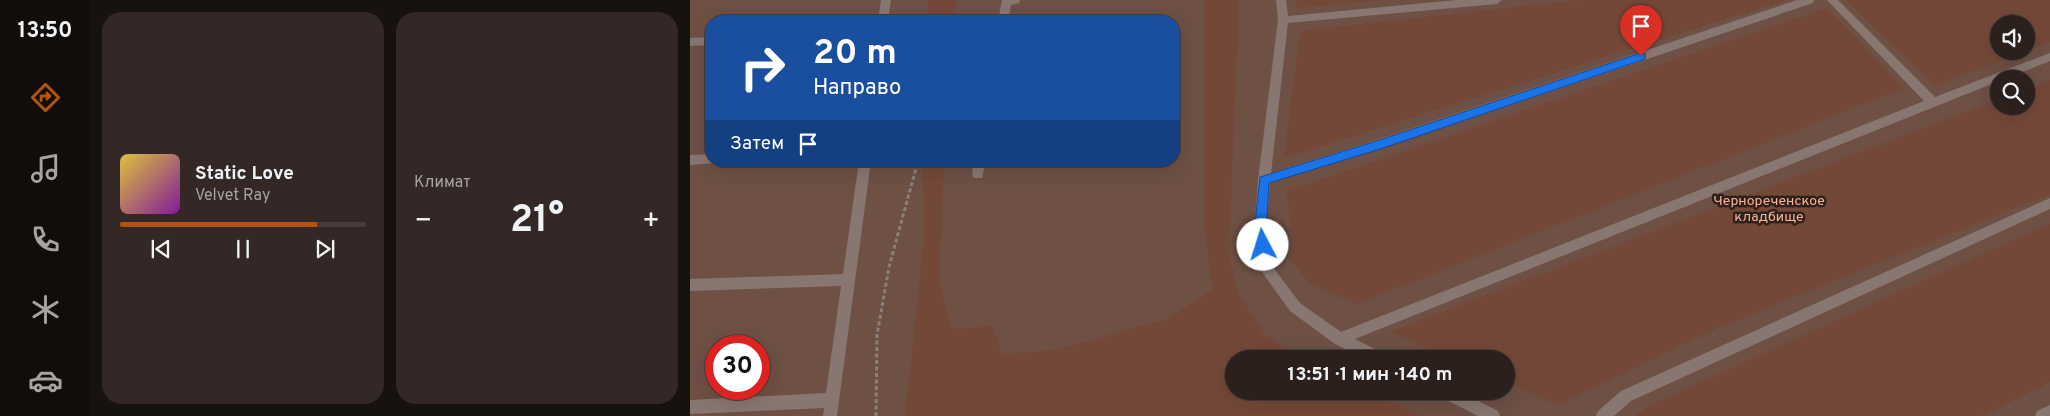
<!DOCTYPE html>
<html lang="ru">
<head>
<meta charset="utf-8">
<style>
	body { margin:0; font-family:Overpass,sans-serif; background:#332825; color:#f1f3f6; height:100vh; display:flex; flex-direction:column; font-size:19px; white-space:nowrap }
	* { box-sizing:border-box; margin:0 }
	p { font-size:16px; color:#a6a3a3 }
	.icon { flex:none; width:28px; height:28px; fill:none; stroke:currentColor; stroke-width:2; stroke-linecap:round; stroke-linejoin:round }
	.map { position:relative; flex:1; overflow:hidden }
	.sheet { display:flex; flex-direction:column; gap:12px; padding:12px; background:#18120f; width:600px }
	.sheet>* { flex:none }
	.guide { position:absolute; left:15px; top:15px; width:475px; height:152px; border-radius:20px; box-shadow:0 5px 20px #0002,0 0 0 1px #473e3b; background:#1a4fa0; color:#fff; overflow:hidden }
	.controls { position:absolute; left:1300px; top:15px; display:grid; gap:10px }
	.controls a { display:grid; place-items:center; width:45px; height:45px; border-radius:50%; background:#2b201c; box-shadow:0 5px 20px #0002,0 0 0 1px #473e3b; font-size:25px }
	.speed { position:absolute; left:15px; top:335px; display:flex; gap:10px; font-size:25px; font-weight:700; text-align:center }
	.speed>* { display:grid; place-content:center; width:65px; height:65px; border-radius:50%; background:#2b201c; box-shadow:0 5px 20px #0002,0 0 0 1px #473e3b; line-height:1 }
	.speed .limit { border:8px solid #d22; background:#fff; color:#111 }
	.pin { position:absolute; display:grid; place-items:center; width:42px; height:42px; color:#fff; margin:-51px -21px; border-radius:50% 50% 50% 0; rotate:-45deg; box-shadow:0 0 5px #0007 }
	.pin .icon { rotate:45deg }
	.me { position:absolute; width:55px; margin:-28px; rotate:355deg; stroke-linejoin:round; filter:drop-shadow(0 0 4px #0008) }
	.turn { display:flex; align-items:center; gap:18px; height:105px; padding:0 25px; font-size:22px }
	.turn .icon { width:65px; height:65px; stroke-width:2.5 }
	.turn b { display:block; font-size:35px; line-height:42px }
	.then { display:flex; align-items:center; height:48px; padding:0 25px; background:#0003; gap:10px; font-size:19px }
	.big { font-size:38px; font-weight:700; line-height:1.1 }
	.sheet .card { flex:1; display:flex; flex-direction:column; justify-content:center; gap:8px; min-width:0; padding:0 18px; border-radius:20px; background:#332825 }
	.song { display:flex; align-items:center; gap:15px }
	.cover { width:60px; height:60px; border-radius:8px; background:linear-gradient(135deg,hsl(50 70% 55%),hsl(290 70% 35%)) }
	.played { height:5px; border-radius:2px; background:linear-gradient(90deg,#b45309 80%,#473e3b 80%) }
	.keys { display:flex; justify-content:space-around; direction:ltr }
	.heat { display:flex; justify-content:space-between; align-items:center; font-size:28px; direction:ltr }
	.sheet .tiles { flex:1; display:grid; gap:12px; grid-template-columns:repeat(2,1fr) }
	.trip { position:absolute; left:535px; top:350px; width:290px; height:50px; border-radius:25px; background:#2b201c; box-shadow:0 5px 20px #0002,0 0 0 1px #473e3b; font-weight:700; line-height:50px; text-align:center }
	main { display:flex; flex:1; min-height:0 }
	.menu { display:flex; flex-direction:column; width:90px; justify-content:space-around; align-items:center; background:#110d0b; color:#a6a3a3 }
	.menu .icon { width:35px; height:35px }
	.menu .on { color:#b45309 }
	.menu b { font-size:22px; color:#f1f3f6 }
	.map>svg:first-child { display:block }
</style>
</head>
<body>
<main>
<nav class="menu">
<b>13:50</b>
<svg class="icon on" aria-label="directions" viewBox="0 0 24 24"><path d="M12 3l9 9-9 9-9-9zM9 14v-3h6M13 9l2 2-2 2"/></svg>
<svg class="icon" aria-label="music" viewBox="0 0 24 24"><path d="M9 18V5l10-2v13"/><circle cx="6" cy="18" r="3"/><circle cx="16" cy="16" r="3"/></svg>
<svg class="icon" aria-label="phone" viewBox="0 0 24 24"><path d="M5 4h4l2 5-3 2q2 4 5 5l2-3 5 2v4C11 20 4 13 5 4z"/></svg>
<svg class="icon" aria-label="climate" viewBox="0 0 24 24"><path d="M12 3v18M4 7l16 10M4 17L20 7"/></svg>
<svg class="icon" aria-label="car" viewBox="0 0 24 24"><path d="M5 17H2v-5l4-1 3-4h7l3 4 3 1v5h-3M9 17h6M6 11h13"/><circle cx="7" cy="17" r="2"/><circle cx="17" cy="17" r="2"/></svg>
</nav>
<section class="sheet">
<div class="tiles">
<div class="card">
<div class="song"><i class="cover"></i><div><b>Static Love</b><p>Velvet Ray</p></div></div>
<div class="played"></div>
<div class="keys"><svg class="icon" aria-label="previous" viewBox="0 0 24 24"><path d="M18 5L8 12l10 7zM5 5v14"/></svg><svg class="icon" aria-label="pause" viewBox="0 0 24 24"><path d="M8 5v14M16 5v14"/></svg><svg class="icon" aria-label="next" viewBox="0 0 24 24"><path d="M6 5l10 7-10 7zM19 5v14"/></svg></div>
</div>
<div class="card"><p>Климат</p>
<div class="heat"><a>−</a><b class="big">21°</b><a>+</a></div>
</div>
</div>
</section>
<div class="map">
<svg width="1360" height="416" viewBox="0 0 1360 416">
	<rect width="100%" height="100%" fill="#392b26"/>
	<!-- green -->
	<path fill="#6e5045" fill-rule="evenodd" d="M0 0H1360V416H0ZM21 21H484V161H21ZM1309 24H1336V51H1309ZM1309 79H1336V106H1309ZM26 346H69V389H26ZM544 359H816V391H544Z"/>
	<!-- forest -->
	<path fill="#744839" d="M239 0H267L262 21H235Z
		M514 0H549L539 252 547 292 576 336 620 359H544V391H681L728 416H215L234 239 233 161H254L249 280 262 329 302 326 312 354 365 350 476 319 523 289 514 228Z
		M605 0H692L606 8Z
		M888 0H1096L594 158 610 31Z
		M1155 0H1360V42L1336 51V24H1309V51H1336L1245 86Z
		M1137 8 1214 88 667 304 618 283 601 259 603 242 596 191Z
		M1360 79V194L1028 328 868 405 816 383V359H761L700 332 1309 99V106H1336V89Z
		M1360 223V382L1293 416H945L958 406Z"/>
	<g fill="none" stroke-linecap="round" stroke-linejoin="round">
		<!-- path -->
		<path stroke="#8b7f7b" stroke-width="3" stroke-dasharray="4 2.5" stroke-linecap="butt" d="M186 416 187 335 199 267 228 161"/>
		<!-- minor -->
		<path fill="#887771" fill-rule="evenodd" d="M191 0H201L198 21H188Z
			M312 0H330L329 3 321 5 318 21H308Z
			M586 0H596L598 16 767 0H812L807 4 598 23 581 173 690 139 1107 0H1124L1123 3 690 149 580 183 576 232 585 270 610 303 651 332 1234 101 1137 0H1148L1245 97 1360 53V61L1315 79H1309V81L665 339 695 354 697 359H675L645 344 600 311 572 272 564 232 568 180 588 20Z
			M21 37V45L0 46V38Z
			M21 154V161L25 163 0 165V155Z
			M169 161H181L147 416H133L134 408 0 414V400L136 393 151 286 0 291V279L153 274Z
			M284 161H296L292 178H284L282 174Z
			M1360 198V209L941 401 924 416H906L908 411 931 391Z
			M747 391H769L808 411 810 416H788L749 396Z
			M1360 405V416H1345L1347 411Z"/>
	</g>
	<!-- route -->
	<path fill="#1a73e8" stroke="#114b97" d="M951 53 955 54V59L690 149 579 183 576 232 579 245 577 249 573 250 569 249 564 232 570 177 690 140Z"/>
	<g text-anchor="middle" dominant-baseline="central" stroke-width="5" stroke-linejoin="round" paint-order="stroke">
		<!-- park labels -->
		<g font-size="14" fill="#fcb198" stroke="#2e211c">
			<text x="1079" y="201">Чернореченское<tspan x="1079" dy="16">кладбище</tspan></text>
		</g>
	</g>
</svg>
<div class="controls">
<a><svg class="icon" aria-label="sound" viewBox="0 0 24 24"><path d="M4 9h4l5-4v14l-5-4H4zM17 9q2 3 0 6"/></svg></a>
<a><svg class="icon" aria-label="search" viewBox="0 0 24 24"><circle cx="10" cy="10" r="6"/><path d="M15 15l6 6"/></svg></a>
</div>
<div class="speed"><div class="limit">30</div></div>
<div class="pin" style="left:951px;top:56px;background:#d93025"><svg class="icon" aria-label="arrive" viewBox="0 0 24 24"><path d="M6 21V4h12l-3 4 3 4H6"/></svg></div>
<svg class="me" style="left:573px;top:245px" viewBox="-20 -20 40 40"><circle r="19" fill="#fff"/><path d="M0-13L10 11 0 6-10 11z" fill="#1a73e8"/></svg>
<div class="trip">13:51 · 1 мин · 140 m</div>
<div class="guide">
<div class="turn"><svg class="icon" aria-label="right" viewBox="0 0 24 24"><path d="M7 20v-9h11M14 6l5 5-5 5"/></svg><div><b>20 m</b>Направо</div></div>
<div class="then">Затем<svg class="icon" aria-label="arrive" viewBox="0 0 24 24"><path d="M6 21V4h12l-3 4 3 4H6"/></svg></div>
</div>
</div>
</main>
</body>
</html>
